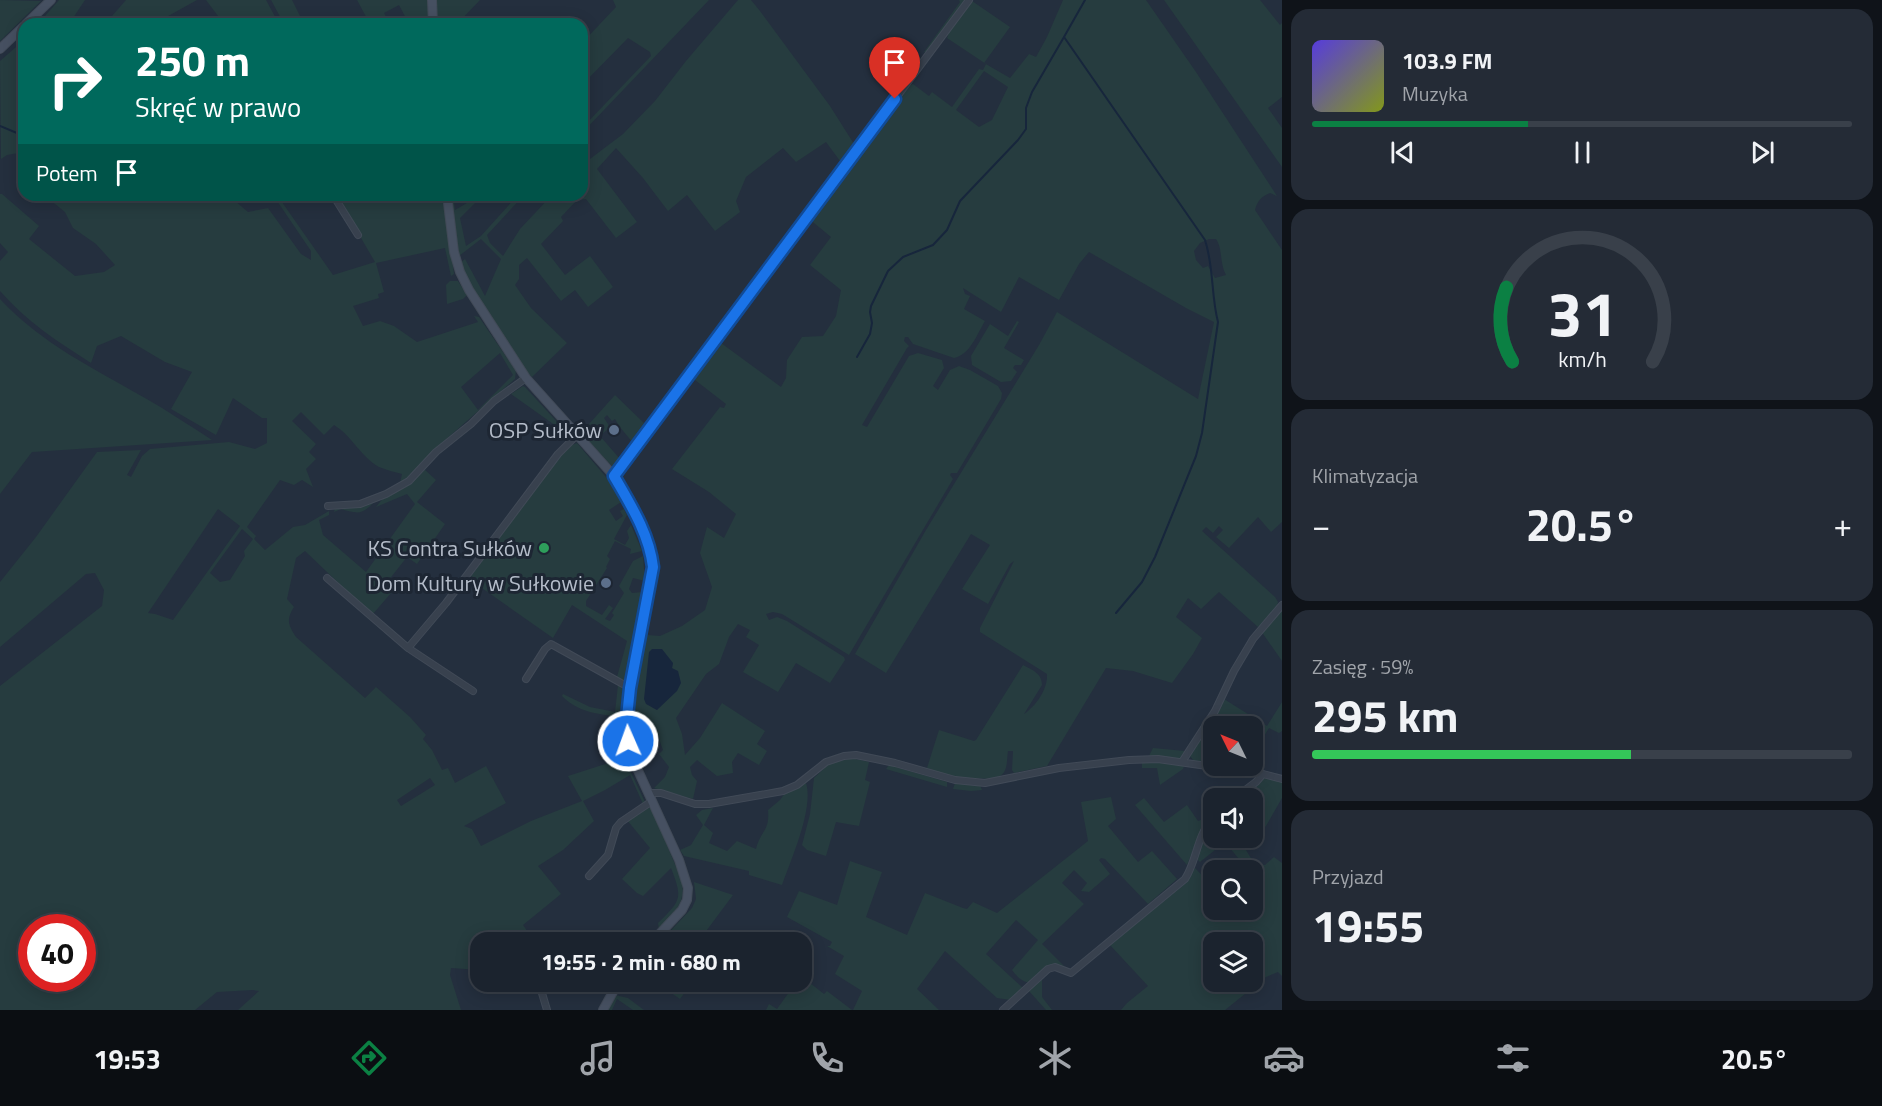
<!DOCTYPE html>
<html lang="pl">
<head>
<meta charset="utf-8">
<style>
	body { margin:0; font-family:"Titillium Web",sans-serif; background:#242b36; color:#f1f3f6; height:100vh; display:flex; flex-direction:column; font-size:22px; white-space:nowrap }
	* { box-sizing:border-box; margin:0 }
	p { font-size:20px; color:#a0a4aa }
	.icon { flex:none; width:33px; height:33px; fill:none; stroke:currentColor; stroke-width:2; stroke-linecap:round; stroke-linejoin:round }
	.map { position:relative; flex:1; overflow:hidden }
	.details { display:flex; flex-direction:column; gap:9px; padding:9px; background:#0f1319; width:600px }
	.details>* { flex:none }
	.hud { position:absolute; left:18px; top:18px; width:570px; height:183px; border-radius:18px; box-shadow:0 3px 15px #0003,0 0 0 2px #39404a; background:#00695c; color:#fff; overflow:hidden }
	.needle { width:39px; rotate:313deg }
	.controls { position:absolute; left:1203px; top:716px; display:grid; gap:12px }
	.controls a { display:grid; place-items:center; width:60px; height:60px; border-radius:12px; background:#1b232e; box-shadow:0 3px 15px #0003,0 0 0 2px #39404a; font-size:30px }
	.speed { position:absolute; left:18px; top:914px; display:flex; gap:12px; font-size:30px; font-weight:700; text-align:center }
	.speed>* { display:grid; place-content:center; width:78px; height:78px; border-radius:50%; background:#1b232e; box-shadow:0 3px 15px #0003,0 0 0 2px #39404a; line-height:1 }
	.speed .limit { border:9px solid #d22; background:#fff; color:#111 }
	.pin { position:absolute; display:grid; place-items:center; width:51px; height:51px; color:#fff; margin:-62px -26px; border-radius:50% 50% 50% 0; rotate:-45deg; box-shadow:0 0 6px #0007 }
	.pin .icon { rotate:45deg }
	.me { position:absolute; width:66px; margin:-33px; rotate:358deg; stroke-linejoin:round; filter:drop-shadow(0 0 4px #0008) }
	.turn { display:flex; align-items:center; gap:21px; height:126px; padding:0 18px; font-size:27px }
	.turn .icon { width:78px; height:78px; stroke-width:2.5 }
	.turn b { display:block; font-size:42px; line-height:51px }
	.then { display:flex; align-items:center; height:57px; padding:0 18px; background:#0003; gap:12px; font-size:22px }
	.big { font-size:45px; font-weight:700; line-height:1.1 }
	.details .card { flex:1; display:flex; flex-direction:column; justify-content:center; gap:9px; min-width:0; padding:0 21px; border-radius:18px; background:#242b36 }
	.details .dial { align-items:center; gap:0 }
	.dial svg { height:156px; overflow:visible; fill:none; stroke:#39404a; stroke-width:7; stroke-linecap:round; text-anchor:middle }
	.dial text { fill:#f1f3f6; stroke:none }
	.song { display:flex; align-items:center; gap:18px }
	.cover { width:72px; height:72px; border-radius:9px; background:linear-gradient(135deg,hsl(250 70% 55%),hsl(70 70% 35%)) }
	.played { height:6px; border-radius:3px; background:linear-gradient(90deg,#0b8043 40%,#39404a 40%) }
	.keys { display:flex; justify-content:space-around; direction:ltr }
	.heat { display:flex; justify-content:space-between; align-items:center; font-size:33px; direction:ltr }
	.charge { height:9px; border-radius:4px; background:linear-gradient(90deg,#34c759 59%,#39404a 0) }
	.trip { position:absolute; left:470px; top:932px; width:342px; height:60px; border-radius:18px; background:#1b232e; box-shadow:0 3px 15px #0003,0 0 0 2px #39404a; font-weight:700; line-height:60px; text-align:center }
	.tabs { display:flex; height:96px; justify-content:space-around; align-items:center; background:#0b0e12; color:#a0a4aa }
	.tabs .icon { width:42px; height:42px }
	.tabs .selected { color:#0b8043 }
	.tabs b { font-size:27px; color:#f1f3f6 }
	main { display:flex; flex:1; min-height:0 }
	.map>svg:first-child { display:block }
</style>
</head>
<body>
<main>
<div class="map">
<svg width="1282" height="1010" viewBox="0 0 1282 1010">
	<rect width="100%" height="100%" fill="#242f3e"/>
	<!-- green -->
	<path fill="#263c3f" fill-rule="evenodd" d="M0 0 41 1 0 41Z
		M59 0H85L69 24H38Z
		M126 0H197L161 20 165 24H105Z
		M206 0H266L279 24H224Z
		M271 0H292L304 24H284Z
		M357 0H429L430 24H409L399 5 384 13 390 24H370Z
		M436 0H480L457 24H437Z
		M613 0H709L582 133V128L651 56 650 52 628 38 582 85V43L616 7Z
		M738 0H751L760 11 830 106 854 144 858 143 887 104 888 99 896 89V92L843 165 826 142 796 162 783 148 746 177 736 201 740 212 715 231 687 195 668 211 643 178 616 148 597 169 637 222 616 238 586 199 577 200 561 217 563 221 541 244 565 275 590 256 613 287 588 307 575 290 561 301 527 258 519 265V279L515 285 531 308 567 343 532 377 523 368 491 315 471 288 460 263 465 259 485 296 501 259 481 239 459 256 451 195H453L455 210 467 203 474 195H483L460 218 466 246 481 236 518 195H524L487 235 490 243 503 256 520 229 552 195H582V165L623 134 655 101 686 61Z
		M959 0H966L927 53 924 52 960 2Z
		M1063 0H1146L1196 72 1277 196 1270 193C1262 196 1257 201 1255 210L1282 250V522L1271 532 1258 517 1229 548 1216 537 1223 530 1219 526 1213 533 1206 527 1202 531 1275 597 1278 602 1276 610 1258 627 1219 592 1201 609 1188 598 1176 617 1202 638 1193 654 1172 683 1133 671 1106 668 1047 766 1014 773 1012 770 1013 751H1008C1006 764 1009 775 993 779L950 777 927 768 939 730 974 741 976 740 1023 665C1032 670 1042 673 1042 685L1024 714C1036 706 1048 689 1047 674L980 632V628L1014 561 1010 564 988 604 962 589 990 545 971 534 886 673 855 654 926 530 1039 345 1057 312 1198 399 1214 322 1186 308 1089 252 1079 264 1059 300 1019 277 1001 312 963 288 965 294 970 296 964 309 985 321C977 334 970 355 954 358L913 344 908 337H905L904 341 909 346 907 348 862 425 867 427 909 356 918 353 942 360 944 368 933 386 938 390 950 370 959 366 970 370 998 386 1002 393 1001 399 957 473H951L950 475 953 479 849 655 782 614 773 612 766 614 769 620 777 617 787 621 844 657 845 660 830 683 796 663 778 692 743 672 759 645 746 637 750 630 738 624 729 637 719 664 706 674 676 718 682 734 685 755 700 738 722 703 765 731 757 744 767 751 759 765 738 753 732 762 733 773 717 776 697 760 690 767 692 775 697 781 693 799 654 788 665 777 669 767 659 754 663 750 655 728 635 729V740L641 760 640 761C620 730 636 675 643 641L647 633 648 635 660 636 682 626 705 610 712 587 700 553 707 527 724 538 736 514 709 492 672 469 720 407 724 408 726 404 695 380 692 375 734 318 738 322 721 343 781 387 786 378 787 360 802 337 823 336 836 316 841 290 810 265 831 237 808 218 909 85 913 84 929 96 932 92 952 107 979 69 983 70 986 64 947 38 950 30 972 1 1010 27 984 63 1010 78 1029 54 1036 57 1047 37ZM984 71 1008 87 992 120 979 127 956 110ZM1209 239H1216C1223 249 1219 261 1226 275L1215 278 1208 266 1203 268 1196 260 1194 251 1200 243ZM673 663 672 668 657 710C643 702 644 697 647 682Z
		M1164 0H1260L1280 25 1282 23V97L1268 108 1282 128V167Z
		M24 40V152L7 155 1 159 0 61Z
		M0 194H2L39 226 29 239 75 276 104 272 115 265 96 244 73 228 65 212 44 195H228L248 212 268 208 301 254 311 260V251L273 195H277L333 275 375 262 336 195H392L394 200 408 195 444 196 454 274 451 276 445 248 376 263 384 292 378 294 379 298 353 306 363 326 380 321 394 326 417 342 478 322 474 316 479 317 516 371 515 379 436 448 409 477 400 483 402 474C395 472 386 470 379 467 361 457 352 436 334 425L324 435 301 412 292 421 316 444 309 452 316 459 306 469 313 487 302 480 294 485 280 480 247 527 256 536 254 539 265 550 293 527 305 525 329 511V515L319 520 323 535 366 572 415 504 407 494 376 507 384 497 411 482 424 469 436 480 417 502 445 524 417 564 407 557 384 586 392 592 372 615 305 551 296 558 287 599 294 607C286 619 288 625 296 637L365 698 376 687 410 717 426 735 423 739 432 750 442 770 448 768 455 783 486 766 506 803 464 826 472 829 481 846 531 821 582 801 568 776 624 758 645 802 643 804 630 775 605 790 583 801 594 821 563 850 538 866 561 894 523 925 535 942H480V970L451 968 450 975 461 1010H238L259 991 253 990 217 992 195 1010H0V686L102 606 104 590 95 573 86 574 0 647V582L36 537 97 452 141 450 127 475 131 477 142 456 150 449 229 442 255 449 267 443V418H262L233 398 216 435 171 409 192 372 165 362 121 336 97 346 91 363C58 342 26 321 0 291V261L8 252 0 243ZM500 353 513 375 478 410 461 387ZM218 509 240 526 173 620 155 614 148 613ZM242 529 253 539 244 551 245 556 230 580 220 582 210 573ZM430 778 435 785 401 806 397 800ZM32 927H82V978H32Z
		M450 281H458L467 295 463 299 447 304 446 285Z
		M0 299C42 344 93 368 145 398 168 411 190 426 212 440L32 452 0 494Z
		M1017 321 1019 322 1004 348 1024 360 1021 365H1015L1013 368 1017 372 1011 381 1001 382 972 365 971 356 990 324 1008 336Z
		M523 386 525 387 570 436 511 394Z
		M615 395 647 426 634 444 619 426 615 419 612 421 607 415 604 418 608 424 609 428 600 436 620 459 629 452 618 466H612L581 433Z
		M577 443 611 483 621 502 609 510 616 521 623 516 620 511 624 509 627 515 614 539 625 545 629 538 627 531 631 525 642 551 630 554 631 549 615 541 607 556 610 559 606 567 607 568 586 601V606L602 615 609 605 613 608 605 619 610 621 614 615 612 613 624 593 619 586 633 561 643 556 645 581 633 578 629 589 632 593 643 592 625 681 617 677 627 641 572 605 553 638 469 579 545 474 569 446Z
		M375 501C362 515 359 514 341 509L334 512 335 508Z
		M1282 608V661L1261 631Z
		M618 685 623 689 620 717C598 714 577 712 562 696L563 694 590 707 615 712Z
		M1224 699 1267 726 1282 702V731L1279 733 1269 728 1253 754 1252 726H1214L1213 764 1194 761 1190 756 1192 751Z
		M1153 748 1185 751 1179 759 1149 756Z
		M1253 757 1263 761 1258 770 1221 765H1252Z
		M851 758 869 762 865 780 870 782 859 826 836 822 826 856 807 850 802 845 810 814 814 778 829 764Z
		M1142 763H1167L1184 766 1183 769 1160 785 1157 768H1142Z
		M889 765 947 782V787L886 769Z
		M1265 778 1282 782V798L1266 826 1259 832 1260 834 1256 840 1251 838 1247 841 1244 847 1254 863 1265 865 1274 857 1282 863V976L1278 972 1266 977 1225 1010H1121L1127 1003 1148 986 1110 945 1186 883 1195 868 1213 887 1214 909H1252V870H1248L1225 842 1200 862 1197 859 1204 836 1213 819 1214 837H1252V798H1239ZM1214 942H1252V981H1214Z
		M806 783C814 808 791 860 782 885L749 875V871L684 856 680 850 691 845 703 825 696 815 702 810 713 808 704 825 713 833 709 843 727 851 737 841 756 849C761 830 770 831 768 810L780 800 785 793Z
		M955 783 980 785 982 790 971 791 953 789Z
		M1111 797 1116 819 1108 826 1138 862 1152 851 1177 879 1148 904 1105 859 1101 858 1099 860 1110 874 1089 892 1081 891 1087 883 1074 870 1062 883 1084 904 1042 944 1064 966 1052 965 1031 983C1022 982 1017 977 1012 970L1038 940 1016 920 986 954 1023 988 1011 1000 997 998 945 951 917 989 939 1010H853L862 991 835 974 844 956 827 946H830L832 942 787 917 799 891 837 905 850 861 882 872 866 917 907 935 925 893 963 908 967 909 973 902 997 913 1088 841 1081 802Z
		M1144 798 1164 822 1187 805 1198 821 1206 818 1187 865 1135 805Z
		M647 807 652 809 682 881C686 904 673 915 659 930L658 923C681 900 683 899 671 868L643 896 637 893 622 879 650 848 627 820Z
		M694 882 733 895 698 942H660L692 908 696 899Z
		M801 976 824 994 827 991 852 1010H766L769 1004 777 1009 797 981H801Z
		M1042 979V997L1052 1010H1046L1029 991Z
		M654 981H693L680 999Z
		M615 995 628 998 644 1010H633L617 999 612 1010H607Z"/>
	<!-- water -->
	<path fill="#17263c" d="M652 649H662L673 663 672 668 678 671 681 683 677 691 657 710 646 704 644 699 649 652Z"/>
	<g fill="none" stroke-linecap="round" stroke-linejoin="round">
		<!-- stream -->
		<path stroke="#17263c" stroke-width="2" d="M1085 0 1064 37 1205 240C1214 267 1211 296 1218 322L1202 433 1196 456 1155 557 1142 582 1116 613
			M0 126 24 136
			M857 357 870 334 872 323 870 312 871 306 888 271 903 257 933 245 947 230 960 201 1018 140 1026 129V108L1032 92 1064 37"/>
		<defs>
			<path id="street" d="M333 195 358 235
				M614 476 969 0
				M328 506 360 504 386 494 409 481 436 452 471 424 494 401 526 378
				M327 578 408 648 473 691
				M408 648 446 603 558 454 577 435
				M526 679 545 649 551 644 630 688
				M1182 762 1215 711 1234 671 1253 639 1282 605
				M648 793H661L695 804H709L783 791 797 785 826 762 844 756 856 755 895 763 955 780 985 783 1059 768 1129 760 1158 759 1263 774 1282 779
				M1235 798 1256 782 1263 774
				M589 876 608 855 616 828 621 822 652 801
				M539 983 547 1010
				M1003 1010 1048 969 1055 967 1071 973 1185 879C1197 861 1197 833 1214 817"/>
			<path id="secondary" d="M432 0 433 24
				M26 24 51 0
				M0 49 24 26
				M447 195 454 252 460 272 469 290 526 378 614 476 646 535 651 551 653 567 630 688 627 728 630 753 679 860 688 888 687 900 682 910 652 942
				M603 1010 619 981"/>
		</defs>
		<!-- street casing -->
		<use href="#street" stroke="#414a57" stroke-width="8"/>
		<!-- secondary casing -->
		<use href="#secondary" stroke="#414a57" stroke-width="10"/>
		<!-- street -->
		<use href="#street" stroke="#38414e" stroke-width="6"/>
		<!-- secondary -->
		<use href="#secondary" stroke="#465061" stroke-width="8"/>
	</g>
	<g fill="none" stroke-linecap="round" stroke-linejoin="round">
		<defs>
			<path id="route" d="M628 741 627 717 630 688 653 567C649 533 630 504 614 476L895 99"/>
		</defs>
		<!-- route casing -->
		<use href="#route" stroke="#114b97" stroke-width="15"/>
		<!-- route -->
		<use href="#route" stroke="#1a73e8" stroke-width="10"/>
	</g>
	<!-- markers -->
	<g fill="#5c6f8a" stroke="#1d2633" stroke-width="2">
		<circle cx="614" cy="430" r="6"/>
		<circle cx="606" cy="583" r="6"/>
	</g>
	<circle fill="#2e9e5b" stroke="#1d2633" stroke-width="2" cx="544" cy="548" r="6"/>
	<g text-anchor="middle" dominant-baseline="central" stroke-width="6" stroke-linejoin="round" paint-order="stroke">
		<!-- poi labels -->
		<g font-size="22" fill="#b4bcc9" stroke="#1d2633" text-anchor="end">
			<text x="602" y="430">OSP Sułków</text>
			<text x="532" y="548">KS Contra Sułków</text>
			<text x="594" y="583">Dom Kultury w Sułkowie</text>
		</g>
	</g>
</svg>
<div class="controls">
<a><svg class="needle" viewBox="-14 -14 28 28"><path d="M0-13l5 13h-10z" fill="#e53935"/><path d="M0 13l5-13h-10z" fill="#a0a4aa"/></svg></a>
<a><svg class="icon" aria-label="sound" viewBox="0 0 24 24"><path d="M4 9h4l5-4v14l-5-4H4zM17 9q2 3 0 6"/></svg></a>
<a><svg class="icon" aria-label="search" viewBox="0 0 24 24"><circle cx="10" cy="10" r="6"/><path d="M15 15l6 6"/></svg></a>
<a><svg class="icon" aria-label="layers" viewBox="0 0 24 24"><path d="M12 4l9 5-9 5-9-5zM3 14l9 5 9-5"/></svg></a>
</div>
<div class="speed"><div class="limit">40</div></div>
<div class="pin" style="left:895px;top:99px;background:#d93025"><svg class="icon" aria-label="arrive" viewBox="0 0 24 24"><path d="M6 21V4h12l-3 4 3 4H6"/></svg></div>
<svg class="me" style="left:628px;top:741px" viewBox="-20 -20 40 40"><circle r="17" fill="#1a73e8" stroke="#fff" stroke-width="3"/><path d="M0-11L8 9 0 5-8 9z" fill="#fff"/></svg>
<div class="trip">19:55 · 2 min · 680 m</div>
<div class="hud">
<div class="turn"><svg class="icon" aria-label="right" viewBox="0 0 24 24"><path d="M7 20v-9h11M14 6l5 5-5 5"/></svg><div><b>250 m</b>Skręć w prawo</div></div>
<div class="then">Potem<svg class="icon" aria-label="arrive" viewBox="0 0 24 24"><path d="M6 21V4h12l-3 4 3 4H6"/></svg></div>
</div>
</div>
<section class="details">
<div class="card">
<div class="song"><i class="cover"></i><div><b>103.9 FM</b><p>Muzyka</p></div></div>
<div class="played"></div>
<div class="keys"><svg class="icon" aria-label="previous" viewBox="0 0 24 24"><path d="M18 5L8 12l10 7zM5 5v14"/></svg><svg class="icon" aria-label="pause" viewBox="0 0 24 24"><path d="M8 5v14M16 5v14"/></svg><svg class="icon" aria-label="next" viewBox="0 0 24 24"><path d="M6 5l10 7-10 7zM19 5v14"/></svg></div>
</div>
<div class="card dial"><svg viewBox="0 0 100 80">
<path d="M14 69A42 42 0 1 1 86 69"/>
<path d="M14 69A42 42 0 0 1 11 31" stroke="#0b8043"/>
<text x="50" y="56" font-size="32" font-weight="700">31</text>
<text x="50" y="72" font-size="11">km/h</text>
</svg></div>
<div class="card"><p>Klimatyzacja</p>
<div class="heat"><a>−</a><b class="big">20.5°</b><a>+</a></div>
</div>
<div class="card"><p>Zasięg · 59%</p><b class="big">295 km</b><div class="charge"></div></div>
<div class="card"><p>Przyjazd</p><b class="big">19:55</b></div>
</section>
</main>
<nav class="tabs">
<b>19:53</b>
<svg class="icon selected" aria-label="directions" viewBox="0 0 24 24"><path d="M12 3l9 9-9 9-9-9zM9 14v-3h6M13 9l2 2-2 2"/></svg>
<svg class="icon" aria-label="music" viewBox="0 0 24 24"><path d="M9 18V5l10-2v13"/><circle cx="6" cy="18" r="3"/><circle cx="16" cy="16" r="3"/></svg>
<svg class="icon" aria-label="phone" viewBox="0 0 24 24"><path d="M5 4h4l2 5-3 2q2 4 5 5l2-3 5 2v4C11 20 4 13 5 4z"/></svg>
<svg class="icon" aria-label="climate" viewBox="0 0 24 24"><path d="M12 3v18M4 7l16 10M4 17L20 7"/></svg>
<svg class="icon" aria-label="car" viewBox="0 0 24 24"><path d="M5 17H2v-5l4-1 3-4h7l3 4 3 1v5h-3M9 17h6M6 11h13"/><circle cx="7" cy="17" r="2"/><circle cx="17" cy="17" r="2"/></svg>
<svg class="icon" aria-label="filters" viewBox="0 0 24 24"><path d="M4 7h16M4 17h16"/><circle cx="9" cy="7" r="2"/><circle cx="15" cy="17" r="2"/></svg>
<b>20.5°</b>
</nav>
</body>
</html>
